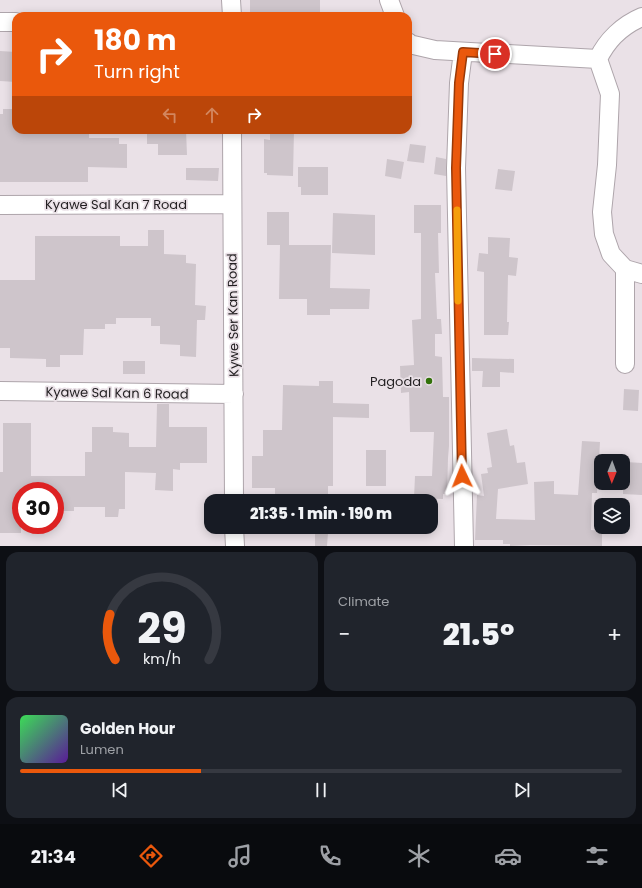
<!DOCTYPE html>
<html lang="en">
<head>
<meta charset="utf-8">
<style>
	body { margin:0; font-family:Poppins,sans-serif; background:#20242c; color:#f1f3f6; height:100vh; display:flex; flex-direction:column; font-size:15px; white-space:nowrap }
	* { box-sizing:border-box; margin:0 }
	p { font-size:13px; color:#9ea1a6 }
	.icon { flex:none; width:22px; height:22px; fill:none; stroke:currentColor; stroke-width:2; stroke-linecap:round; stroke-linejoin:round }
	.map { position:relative; height:546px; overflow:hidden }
	.side { display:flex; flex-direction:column; gap:6px; padding:6px; background:#0d0f14; flex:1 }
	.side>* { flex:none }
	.guide { position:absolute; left:12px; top:12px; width:400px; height:122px; border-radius:12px; box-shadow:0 2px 10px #0003; background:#ea580c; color:#fff; overflow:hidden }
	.needle { width:26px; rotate:181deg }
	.controls { position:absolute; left:594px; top:454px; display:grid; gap:8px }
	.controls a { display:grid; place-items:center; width:36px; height:36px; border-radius:8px; background:#171b24; box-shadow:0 2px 10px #0003; font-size:20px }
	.speed { position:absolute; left:12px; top:482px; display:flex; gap:8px; font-size:20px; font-weight:700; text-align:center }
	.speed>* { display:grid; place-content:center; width:52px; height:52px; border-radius:50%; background:#171b24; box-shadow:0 2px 10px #0003; line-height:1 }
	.speed .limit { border:6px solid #d22; background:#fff; color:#111 }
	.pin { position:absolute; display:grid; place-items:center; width:34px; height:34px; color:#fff; margin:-17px; border:2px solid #fff; border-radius:50%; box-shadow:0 1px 4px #0007 }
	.me { position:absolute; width:44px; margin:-22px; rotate:358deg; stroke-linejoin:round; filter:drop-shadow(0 0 3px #0008) }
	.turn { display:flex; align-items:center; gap:14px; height:84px; padding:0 16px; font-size:18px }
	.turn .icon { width:52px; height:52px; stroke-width:2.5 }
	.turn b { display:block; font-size:28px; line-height:34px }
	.lanes { display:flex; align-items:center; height:38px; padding:0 16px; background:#0003; justify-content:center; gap:20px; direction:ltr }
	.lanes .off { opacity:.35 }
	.big { font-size:30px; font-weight:800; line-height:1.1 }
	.side .tile { flex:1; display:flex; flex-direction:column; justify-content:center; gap:6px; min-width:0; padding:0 14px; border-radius:12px; background:#20242c }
	.side .dial { align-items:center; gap:0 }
	.dial svg { height:104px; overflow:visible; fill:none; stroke:#363941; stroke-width:7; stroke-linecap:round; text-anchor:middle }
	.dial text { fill:#f1f3f6; stroke:none }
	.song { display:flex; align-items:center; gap:12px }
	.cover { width:48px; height:48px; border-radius:6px; background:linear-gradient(135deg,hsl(130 70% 55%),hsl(270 70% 35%)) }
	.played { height:4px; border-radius:2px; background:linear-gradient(90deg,#ea580c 30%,#363941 30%) }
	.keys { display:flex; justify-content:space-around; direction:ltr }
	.heat { display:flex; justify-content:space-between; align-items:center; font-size:22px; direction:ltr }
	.side .tiles { flex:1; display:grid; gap:6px; grid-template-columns:1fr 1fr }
	.tile:last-child { grid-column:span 2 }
	.trip { position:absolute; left:204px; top:494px; width:234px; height:40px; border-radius:12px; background:#171b24; box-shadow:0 2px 10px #0003; font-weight:800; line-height:40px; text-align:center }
	.dock { display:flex; height:64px; justify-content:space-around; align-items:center; background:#090b0e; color:#9ea1a6 }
	.dock .icon { width:28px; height:28px }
	.dock .active { color:#ea580c }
	.dock b { font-size:18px; color:#f1f3f6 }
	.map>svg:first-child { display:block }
</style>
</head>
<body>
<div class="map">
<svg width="642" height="546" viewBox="0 0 642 546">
	<rect width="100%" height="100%" fill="#eae1e7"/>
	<!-- building -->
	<path fill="#cec5cb" d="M250 0H320V16H250Z
		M0 51 16 52V82L0 81Z
		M3 109H16V130H89V138H119V144H127V168L88 167V182H0V114H3Z
		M147 130H186L187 155H158V144H147Z
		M270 130H294L293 176 267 175V173H264V139L270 140Z
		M410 144 426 146 424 163 407 161Z
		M436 157 446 159V176L434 174Z
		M387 159 404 162 401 179 385 176Z
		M298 167H328V195H301V187H298Z
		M186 168H219L218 181 186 180Z
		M498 169 515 171 512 191 495 189Z
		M414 205H441V233H438L439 273H435L437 319H441L442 334H435V356L442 357 443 397H449V446L448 458 447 494H443V499L414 498 415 476H432L434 432H410L409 392 401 393 400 366 414 365 412 320 421 319V233H414Z
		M267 212H289V245H267Z
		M333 213 375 215V255L332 253Z
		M148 230H164V254L186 255V263L196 264 195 305 206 306 205 320H197L196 357 180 356V345L160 344V326H151V318H116V324H105V329H84L83 355H60V367H46V359L10 358V348H0V280H35V236H120V246H148Z
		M488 237 510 238 509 257 518 258 516 276 508 275 507 322H509L508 335H484V272L477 271 479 253 488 254Z
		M280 245H331L330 288 370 289 369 309H330V315H307V299H279Z
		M472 358 514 359V373L500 372V387H482L483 371H472Z
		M123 361H145V374H123Z
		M319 381H333V403L369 404V418L333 417V486H328V501H275V488H252V456H263V430H282L283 385 319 386Z
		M624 389 639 390 638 411 623 410Z
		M157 404H169V427H207V463H180V470L173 469V491L155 490 156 473 125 472V509H119L118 517H105V507H74V511H55V491H21V533H0V472H3V423H31V476H85V452H92V427H113V432L129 433V447H156Z
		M507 429 510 446 514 445 517 463 525 462 528 484 498 489 496 519 535 520 534 482 554 481V494L578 495 582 441 600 442 597 493H592L591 530 602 531V546L530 545 510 546V544H503V540H475L477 495 484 496 481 474 488 473 487 468 492 467 487 433Z
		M366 450H386V486H366Z
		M626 462 642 463V495L623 494V475H626Z
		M315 532 328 533 327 546H315Z"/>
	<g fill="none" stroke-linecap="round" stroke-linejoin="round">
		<defs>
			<path id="minor" d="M231 0 232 16
				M389 0 395 16
				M642 17C623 25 607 40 598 59L610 94 607 165 602 212 604 234 611 254 625 269 642 274
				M0 22H16
				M408 42 409 44 435 50 598 59
				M463 52 459 83 456 168 464 546
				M232 130 234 501
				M0 205 232 204
				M625 364V269
				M0 391 234 394
				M234 527 235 546"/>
		</defs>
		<!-- minor casing -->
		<use href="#minor" stroke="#aea5ab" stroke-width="20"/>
		<!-- minor -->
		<use href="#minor" stroke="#fff" stroke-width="18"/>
	</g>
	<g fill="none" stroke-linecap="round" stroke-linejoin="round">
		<defs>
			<path id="route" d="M462 476 456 168 459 83 463 52 495 54"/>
		</defs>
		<!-- route casing -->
		<use href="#route" stroke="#983908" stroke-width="10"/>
		<!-- route -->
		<use href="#route" stroke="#ea580c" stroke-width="7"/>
		<!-- slow -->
		<path stroke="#f59e0b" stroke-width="7" d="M457 210 458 301"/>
	</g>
	<!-- markers -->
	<circle fill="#327109" stroke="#eae1e7" stroke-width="1.5" cx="429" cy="381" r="4"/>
	<g text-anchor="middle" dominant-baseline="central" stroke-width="3.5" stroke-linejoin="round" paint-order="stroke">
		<!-- street labels -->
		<g font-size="13" fill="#242123" stroke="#eae1e7">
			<text x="116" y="204">Kyawe Sal Kan 7 Road</text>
			<text transform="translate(233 315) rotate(-91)">Kywe Ser Kan Road</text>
			<text transform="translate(117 393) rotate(1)">Kyawe Sal Kan 6 Road</text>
		</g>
		<!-- poi labels -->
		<g font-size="13" fill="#242123" stroke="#eae1e7" text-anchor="end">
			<text x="421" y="381">Pagoda</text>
		</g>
	</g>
</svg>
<div class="controls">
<a><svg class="needle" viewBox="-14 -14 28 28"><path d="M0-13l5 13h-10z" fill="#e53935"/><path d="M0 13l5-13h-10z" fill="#9ea1a6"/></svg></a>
<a><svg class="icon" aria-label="layers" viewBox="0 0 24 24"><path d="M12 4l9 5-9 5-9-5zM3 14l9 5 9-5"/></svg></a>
</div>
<div class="speed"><div class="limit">30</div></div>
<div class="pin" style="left:495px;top:54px;background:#d93025"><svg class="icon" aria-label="arrive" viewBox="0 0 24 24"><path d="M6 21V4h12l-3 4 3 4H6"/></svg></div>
<svg class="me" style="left:462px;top:476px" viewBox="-20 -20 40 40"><path d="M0-17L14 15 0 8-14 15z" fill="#ea580c" stroke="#fff" stroke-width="4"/></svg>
<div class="trip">21:35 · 1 min · 190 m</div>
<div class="guide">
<div class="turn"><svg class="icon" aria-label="right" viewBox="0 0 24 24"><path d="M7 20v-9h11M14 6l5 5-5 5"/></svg><div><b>180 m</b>Turn right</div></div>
<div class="lanes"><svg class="icon off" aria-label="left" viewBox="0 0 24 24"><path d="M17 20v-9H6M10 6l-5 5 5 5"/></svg><svg class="icon off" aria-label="ahead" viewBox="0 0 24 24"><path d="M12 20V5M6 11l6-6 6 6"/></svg><svg class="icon" aria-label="right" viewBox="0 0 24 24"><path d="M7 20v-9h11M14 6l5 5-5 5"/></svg></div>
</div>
</div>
<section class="side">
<div class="tiles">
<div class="tile dial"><svg viewBox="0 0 100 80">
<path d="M14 69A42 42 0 1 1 86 69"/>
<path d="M14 69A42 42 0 0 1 10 34" stroke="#ea580c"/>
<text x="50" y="56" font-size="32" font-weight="700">29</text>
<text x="50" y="72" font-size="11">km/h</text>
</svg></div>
<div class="tile"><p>Climate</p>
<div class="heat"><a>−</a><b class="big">21.5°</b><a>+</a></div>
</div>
<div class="tile">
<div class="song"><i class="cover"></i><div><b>Golden Hour</b><p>Lumen</p></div></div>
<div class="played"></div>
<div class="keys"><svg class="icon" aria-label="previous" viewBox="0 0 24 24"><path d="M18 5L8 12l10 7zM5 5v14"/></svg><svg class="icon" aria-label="pause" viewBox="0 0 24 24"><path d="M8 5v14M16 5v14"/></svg><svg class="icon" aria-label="next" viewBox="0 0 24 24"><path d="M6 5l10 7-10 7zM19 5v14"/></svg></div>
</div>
</div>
</section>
<nav class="dock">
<b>21:34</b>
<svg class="icon active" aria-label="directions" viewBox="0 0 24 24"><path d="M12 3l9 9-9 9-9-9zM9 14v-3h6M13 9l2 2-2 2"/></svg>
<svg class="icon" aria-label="music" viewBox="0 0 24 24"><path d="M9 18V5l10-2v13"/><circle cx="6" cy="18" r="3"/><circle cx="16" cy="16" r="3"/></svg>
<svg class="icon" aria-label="phone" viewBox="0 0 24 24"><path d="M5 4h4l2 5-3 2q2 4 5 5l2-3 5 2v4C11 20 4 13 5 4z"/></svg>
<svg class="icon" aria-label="climate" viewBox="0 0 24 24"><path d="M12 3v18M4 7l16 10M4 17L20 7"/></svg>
<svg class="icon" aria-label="car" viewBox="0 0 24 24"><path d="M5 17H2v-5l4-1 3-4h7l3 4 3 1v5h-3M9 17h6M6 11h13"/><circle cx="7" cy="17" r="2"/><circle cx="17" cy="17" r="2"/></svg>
<svg class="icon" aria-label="filters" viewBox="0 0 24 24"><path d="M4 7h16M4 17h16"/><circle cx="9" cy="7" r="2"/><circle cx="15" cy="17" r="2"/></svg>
</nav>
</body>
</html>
